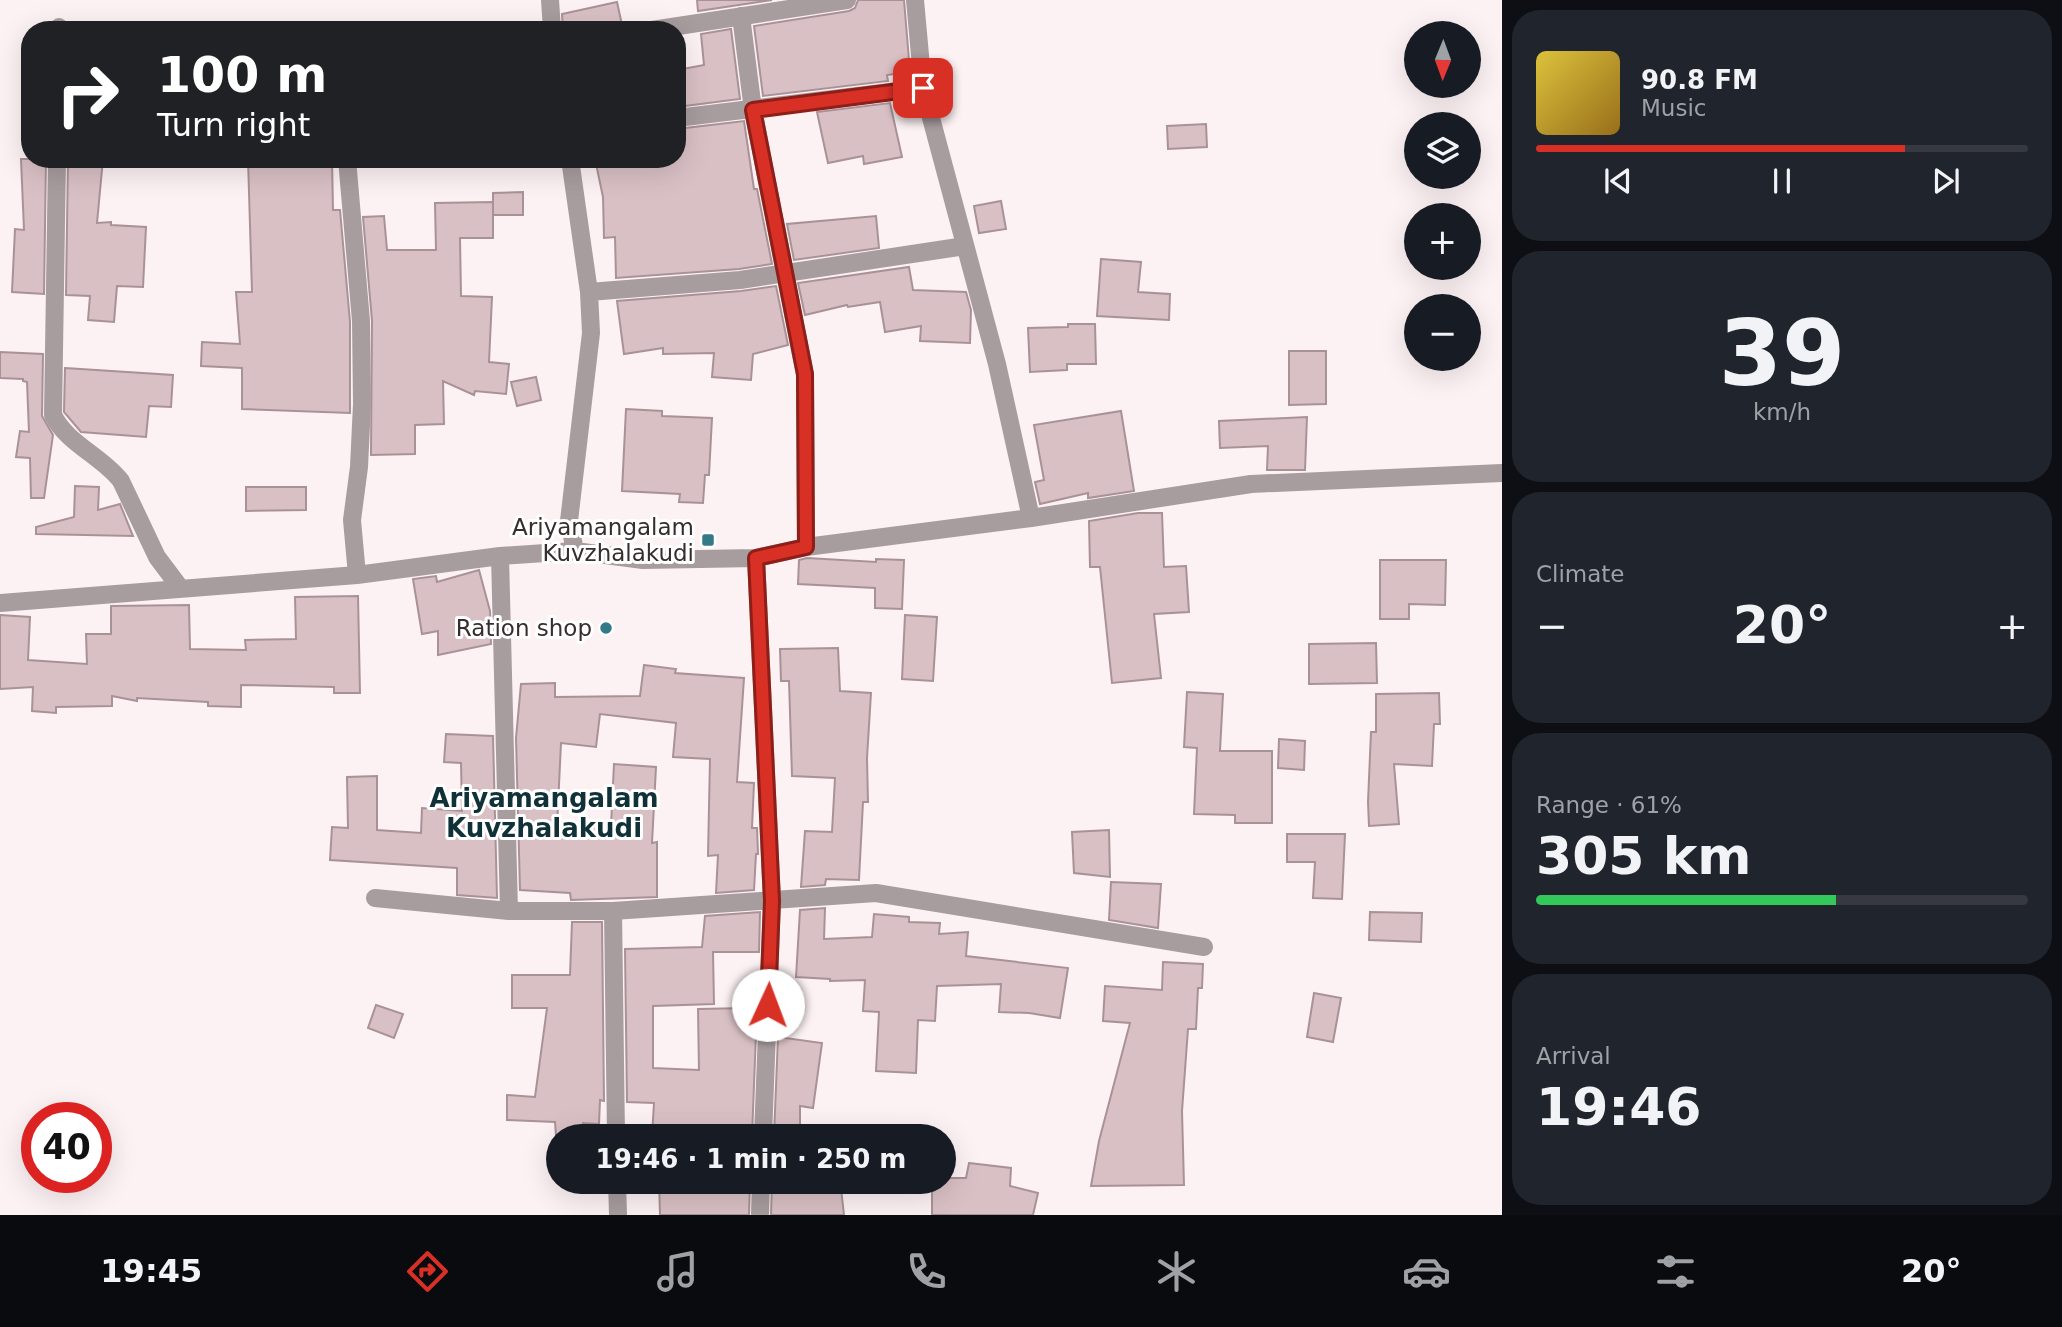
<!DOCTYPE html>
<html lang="en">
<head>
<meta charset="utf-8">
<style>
	body { margin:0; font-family:"DejaVu Sans",sans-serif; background:#20242c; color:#f1f3f6; height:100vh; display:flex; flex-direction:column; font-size:26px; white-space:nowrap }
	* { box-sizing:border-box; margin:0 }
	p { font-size:23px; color:#9ea1a6 }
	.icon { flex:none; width:38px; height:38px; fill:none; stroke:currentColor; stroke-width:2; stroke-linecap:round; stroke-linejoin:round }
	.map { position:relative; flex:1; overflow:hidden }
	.panel { display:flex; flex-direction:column; gap:10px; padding:10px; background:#0d0f14; width:560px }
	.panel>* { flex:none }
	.guide { position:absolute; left:21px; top:21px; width:665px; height:147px; border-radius:28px; box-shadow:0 7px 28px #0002; background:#202124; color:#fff; overflow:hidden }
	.needle { width:46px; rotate:181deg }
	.buttons { position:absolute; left:1404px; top:21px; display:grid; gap:14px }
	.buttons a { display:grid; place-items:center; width:77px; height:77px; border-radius:50%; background:#171b24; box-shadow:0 7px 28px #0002; font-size:35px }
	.speed { position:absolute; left:21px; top:1102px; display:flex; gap:14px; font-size:35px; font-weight:700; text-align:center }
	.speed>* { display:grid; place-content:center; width:91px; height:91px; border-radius:50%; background:#171b24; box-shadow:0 7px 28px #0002; line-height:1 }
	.speed .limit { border:10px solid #d22; background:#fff; color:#111 }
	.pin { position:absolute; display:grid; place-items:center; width:60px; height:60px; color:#fff; margin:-30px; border-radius:14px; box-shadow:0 4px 10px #0006 }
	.me { position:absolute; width:77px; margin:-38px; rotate:2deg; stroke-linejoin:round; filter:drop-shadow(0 0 5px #0008) }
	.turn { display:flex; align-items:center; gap:24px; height:147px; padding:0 21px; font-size:32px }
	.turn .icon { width:91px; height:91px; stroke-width:2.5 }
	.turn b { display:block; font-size:49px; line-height:60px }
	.big { font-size:52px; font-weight:800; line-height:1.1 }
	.panel .widget { flex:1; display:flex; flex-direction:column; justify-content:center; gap:10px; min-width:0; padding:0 24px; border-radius:28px; background:#20242c }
	.panel .dial { align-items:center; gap:0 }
	.dial b { font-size:91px; line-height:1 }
	.song { display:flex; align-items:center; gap:21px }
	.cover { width:84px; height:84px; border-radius:10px; background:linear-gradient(135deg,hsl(50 70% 55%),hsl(40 70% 35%)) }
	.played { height:7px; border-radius:4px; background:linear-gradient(90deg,#d93025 75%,#363941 75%) }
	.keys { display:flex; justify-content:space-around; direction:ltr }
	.heat { display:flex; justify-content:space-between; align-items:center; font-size:38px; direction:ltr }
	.charge { height:10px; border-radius:5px; background:linear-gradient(90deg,#34c759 61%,#363941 0) }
	.trip { position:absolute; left:546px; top:1124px; width:410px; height:70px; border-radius:35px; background:#171b24; box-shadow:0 7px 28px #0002; font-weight:800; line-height:70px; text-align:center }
	.dock { display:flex; height:112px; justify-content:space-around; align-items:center; background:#090b0e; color:#9ea1a6 }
	.dock .icon { width:49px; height:49px }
	.dock .active { color:#d93025 }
	.dock b { font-size:32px; color:#f1f3f6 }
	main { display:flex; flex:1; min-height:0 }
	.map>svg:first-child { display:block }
</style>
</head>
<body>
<main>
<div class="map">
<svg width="1502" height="1215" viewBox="0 0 1502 1215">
	<rect width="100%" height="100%" fill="#fcf1f3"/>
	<!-- building -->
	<path fill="#d9c0c5" stroke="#a99297" stroke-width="2" d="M697 0H772L698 11Z
		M858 0H904L910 72 887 75 888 81 763 96 754 26 849 11 855 8Z
		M617 2 622 25 601 30H563L562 14Z
		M731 29 740 99 677 107V70L704 65 701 34Z
		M890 103 902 157 864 164 863 156 828 163 817 112Z
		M744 121 754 189H757L772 264 739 269 616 278 615 237 604 238 603 197 595 159H677V129Z
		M1206 124 1207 147 1168 149 1167 126Z
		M21 159H46L44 294 12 292 15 229 24 230Z
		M68 159H103L97 223 111 222V225L146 227 143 287 117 286 114 322 88 320 90 296 66 295Z
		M248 159H332L333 210H340L350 322V413L242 409V368L201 366 202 342 240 344 236 292H252Z
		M523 192V215H493V193Z
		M1001 201 1006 229 979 233 974 206Z
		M493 202V238H460L461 296 492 297 489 362 509 364 506 394 475 391 474 395 443 381 444 424 415 425V454L371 455 372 321 363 217 384 216 387 250H436L435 203Z
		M876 216 879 248 794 260 787 224Z
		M1101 259 1141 262 1138 292 1170 294 1169 320 1097 316Z
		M909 267 913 290 966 292 971 310 970 343 920 341 921 326 885 332 880 302 848 307 847 305 805 315 798 283Z
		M776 286 788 345 753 354 751 380 712 377 714 353 663 354V348L624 354 617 301 741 291Z
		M1068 324H1095L1096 364H1067V370L1030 372 1028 328 1068 327Z
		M1289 351H1326V404L1289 405Z
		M0 352 43 354 42 416 53 435 44 498H31L30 458 16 457 20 431 29 432 27 382 23 381V379L0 378Z
		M65 368 173 375 171 407 149 406 146 437 81 432 64 412Z
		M536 377 541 400 517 406 511 382Z
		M626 409 662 411V416L712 418 709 475H705L703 503 679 502 680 494 622 491Z
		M1121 411 1134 491 1088 498V493L1040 504 1035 482 1044 480 1034 425Z
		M1307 417 1305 470H1267L1268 446 1220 448 1219 421Z
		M75 486 99 487 98 510 120 504 133 536 36 534V527L74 517Z
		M246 487H306V510L246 511Z
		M1138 513H1162L1164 567 1186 566 1189 612 1154 614 1161 678 1112 683 1100 567H1090L1089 521Z
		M807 558 876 562V559L904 560 902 609 875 608V588L798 584 799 560Z
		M1380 560H1446L1445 605 1409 604V619H1380Z
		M479 570 490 611 491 644 438 655V631L422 634 413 579 436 576 437 582Z
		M358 596 360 693H334V687L241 685V707L208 706V702L137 698V701L112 696V706L56 707V713L32 711 33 687 0 689V615L30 617 28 660 87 664 86 634H111V606L189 605 190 649 246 650 245 640 296 639 295 597Z
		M905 615 937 617 933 681 902 679Z
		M1376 643 1377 683 1309 684V644Z
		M838 648 840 691 871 693 867 758 868 802H863L859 880 826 879 825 885 801 887 805 831 832 832 835 778 792 776 789 681H781L780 649Z
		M644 665 676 669 675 673 744 678 737 782 754 783 752 828H757L758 854H756L754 890 716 893 718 855 708 856 710 759 673 757 676 723 600 714 596 747 561 743 557 827 611 826 614 764 656 767 652 843 657 842V897L571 900 570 893 520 890 516 738 521 684 555 683V697L640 696Z
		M1187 692 1223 694 1220 751H1272V823H1235V815L1194 814 1197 748 1184 747Z
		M1439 693 1440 724H1434L1432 766 1394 764 1399 824 1369 826 1368 802 1371 732H1376V694Z
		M446 734 493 736 497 898 457 895V868L330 860 332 827 348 828 347 777 377 776V830L421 833 422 808 462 811 461 763 444 762Z
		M1279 739 1305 741 1304 770 1278 768Z
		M1109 830 1110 877 1074 873 1072 832Z
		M1287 834H1345L1342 899 1313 898 1315 862H1287Z
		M1111 882 1161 884 1158 928 1109 920Z
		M825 908 824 939 872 937 874 914 909 917V922L940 923 939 934 968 932 966 956 1068 968 1060 1018 1029 1013 999 1012 1001 984 937 986 935 1021 918 1020 916 1073 876 1071 879 1012 863 1011 865 980 830 981V979L796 977 800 910Z
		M760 912 759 952H713L714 1004 653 1006V1068L699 1070 698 1009 747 1008 748 1033 756 1034 752 1136H652L654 1103 627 1102 625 949 702 947 705 916Z
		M1370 912 1422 913 1421 942 1369 940Z
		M572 922H602L604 1101 600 1100 599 1124 583 1123V1136H556L555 1122 507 1120V1095L535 1097 547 1008H512V975H570Z
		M1163 962 1203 964 1202 988H1198L1196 1029H1188L1182 1111 1184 1185 1091 1186 1099 1141 1130 1023 1103 1021 1105 986 1162 990Z
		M1314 993 1341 998 1333 1042 1307 1037Z
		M376 1005 403 1014 394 1038 368 1028Z
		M778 1037 822 1043 813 1108 800 1106V1136H774Z
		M969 1163 1011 1168 1010 1186 1038 1193 1033 1215H932V1181H943V1178H966Z
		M659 1181 732 1185V1181H750L749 1215H660Z
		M772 1181H814V1191L841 1188 844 1215H771Z"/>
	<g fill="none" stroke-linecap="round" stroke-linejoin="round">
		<!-- minor -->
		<path stroke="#a79c9e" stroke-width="18" d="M550 0 552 30
			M915 0 923 88 997 364 1031 518
			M741 16 753 110 805 375 806 547
			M59 30V27
			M652 30 847 0
			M677 118 923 88
			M57 159 53 415C67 444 102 456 121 481L157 557 181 589
			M347 159 361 321 362 404 359 467 352 520 357 575
			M570 159 589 292 591 333 569 521 575 551 643 560 756 558 806 547 1031 518 1251 484 1502 473
			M589 292 740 280 965 246
			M500 556 509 911
			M756 558 772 901 763 1136
			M0 603 357 575 500 556 575 551
			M375 898 509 911H613L876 893 1204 947
			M613 911 616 1136
			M617 1181 618 1215
			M760 1215 761 1181"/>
	</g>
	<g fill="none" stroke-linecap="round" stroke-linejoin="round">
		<defs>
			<path id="route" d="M768 1005 772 901 756 558 806 547 805 374 753 110 923 88"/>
		</defs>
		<!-- route casing -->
		<use href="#route" stroke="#8d1f18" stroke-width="18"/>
		<!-- route -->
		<use href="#route" stroke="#d93025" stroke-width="12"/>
	</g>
	<!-- markers -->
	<g fill="#347988" stroke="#fff" stroke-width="2.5">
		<rect x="701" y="533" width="14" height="14" rx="3.5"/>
		<circle cx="606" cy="628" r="7"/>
	</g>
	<g text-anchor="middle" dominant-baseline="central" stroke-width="6" stroke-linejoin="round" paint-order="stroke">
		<!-- poi labels -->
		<g font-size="23" fill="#362d2f" stroke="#fff" text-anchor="end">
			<text x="694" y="527">Ariyamangalam<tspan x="694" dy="26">Kuvzhalakudi</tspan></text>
			<text x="592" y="628">Ration shop</text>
		</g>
		<!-- quarter labels -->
		<g font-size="26" font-weight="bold" fill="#103138" stroke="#fff">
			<text x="544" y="798">Ariyamangalam<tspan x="544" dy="30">Kuvzhalakudi</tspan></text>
		</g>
	</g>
</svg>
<div class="buttons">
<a><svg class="needle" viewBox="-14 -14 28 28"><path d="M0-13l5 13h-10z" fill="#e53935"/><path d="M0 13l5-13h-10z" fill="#9ea1a6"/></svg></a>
<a><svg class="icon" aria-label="layers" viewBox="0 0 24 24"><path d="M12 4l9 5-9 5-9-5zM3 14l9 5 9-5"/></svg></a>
<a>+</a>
<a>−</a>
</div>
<div class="speed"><div class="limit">40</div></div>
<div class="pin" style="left:923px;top:88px;background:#d93025"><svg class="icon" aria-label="arrive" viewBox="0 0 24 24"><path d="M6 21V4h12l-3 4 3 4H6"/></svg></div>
<svg class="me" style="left:768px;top:1005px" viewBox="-20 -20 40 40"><circle r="19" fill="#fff"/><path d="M0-13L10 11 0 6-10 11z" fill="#d93025"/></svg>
<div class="trip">19:46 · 1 min · 250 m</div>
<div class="guide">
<div class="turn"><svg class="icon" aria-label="right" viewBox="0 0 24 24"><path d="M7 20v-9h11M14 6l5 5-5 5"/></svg><div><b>100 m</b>Turn right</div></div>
</div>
</div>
<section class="panel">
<div class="widget">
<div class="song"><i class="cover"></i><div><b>90.8 FM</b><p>Music</p></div></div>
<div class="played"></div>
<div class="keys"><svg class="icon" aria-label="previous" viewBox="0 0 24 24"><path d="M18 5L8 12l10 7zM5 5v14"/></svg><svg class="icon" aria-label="pause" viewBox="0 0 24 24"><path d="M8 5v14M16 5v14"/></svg><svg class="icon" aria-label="next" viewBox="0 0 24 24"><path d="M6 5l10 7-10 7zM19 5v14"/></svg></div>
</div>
<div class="widget dial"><b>39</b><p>km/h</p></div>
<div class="widget"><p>Climate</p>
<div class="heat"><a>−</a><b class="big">20°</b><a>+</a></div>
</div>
<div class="widget"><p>Range · 61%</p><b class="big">305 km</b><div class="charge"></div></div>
<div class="widget"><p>Arrival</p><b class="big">19:46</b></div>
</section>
</main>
<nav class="dock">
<b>19:45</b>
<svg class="icon active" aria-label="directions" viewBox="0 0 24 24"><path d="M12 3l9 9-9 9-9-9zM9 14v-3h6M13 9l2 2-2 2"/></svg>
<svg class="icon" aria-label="music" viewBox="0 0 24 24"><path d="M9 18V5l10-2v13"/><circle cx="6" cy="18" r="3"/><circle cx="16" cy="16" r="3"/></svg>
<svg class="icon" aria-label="phone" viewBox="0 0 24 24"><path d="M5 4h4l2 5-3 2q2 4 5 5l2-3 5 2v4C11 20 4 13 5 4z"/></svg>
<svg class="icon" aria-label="climate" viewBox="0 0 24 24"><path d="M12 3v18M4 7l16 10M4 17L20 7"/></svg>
<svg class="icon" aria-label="car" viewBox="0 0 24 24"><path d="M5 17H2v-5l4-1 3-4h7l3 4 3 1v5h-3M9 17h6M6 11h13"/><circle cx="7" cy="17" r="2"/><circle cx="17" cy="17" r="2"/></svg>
<svg class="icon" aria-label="filters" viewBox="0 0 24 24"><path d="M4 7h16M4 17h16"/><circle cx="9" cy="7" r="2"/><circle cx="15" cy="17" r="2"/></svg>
<b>20°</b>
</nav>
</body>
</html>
